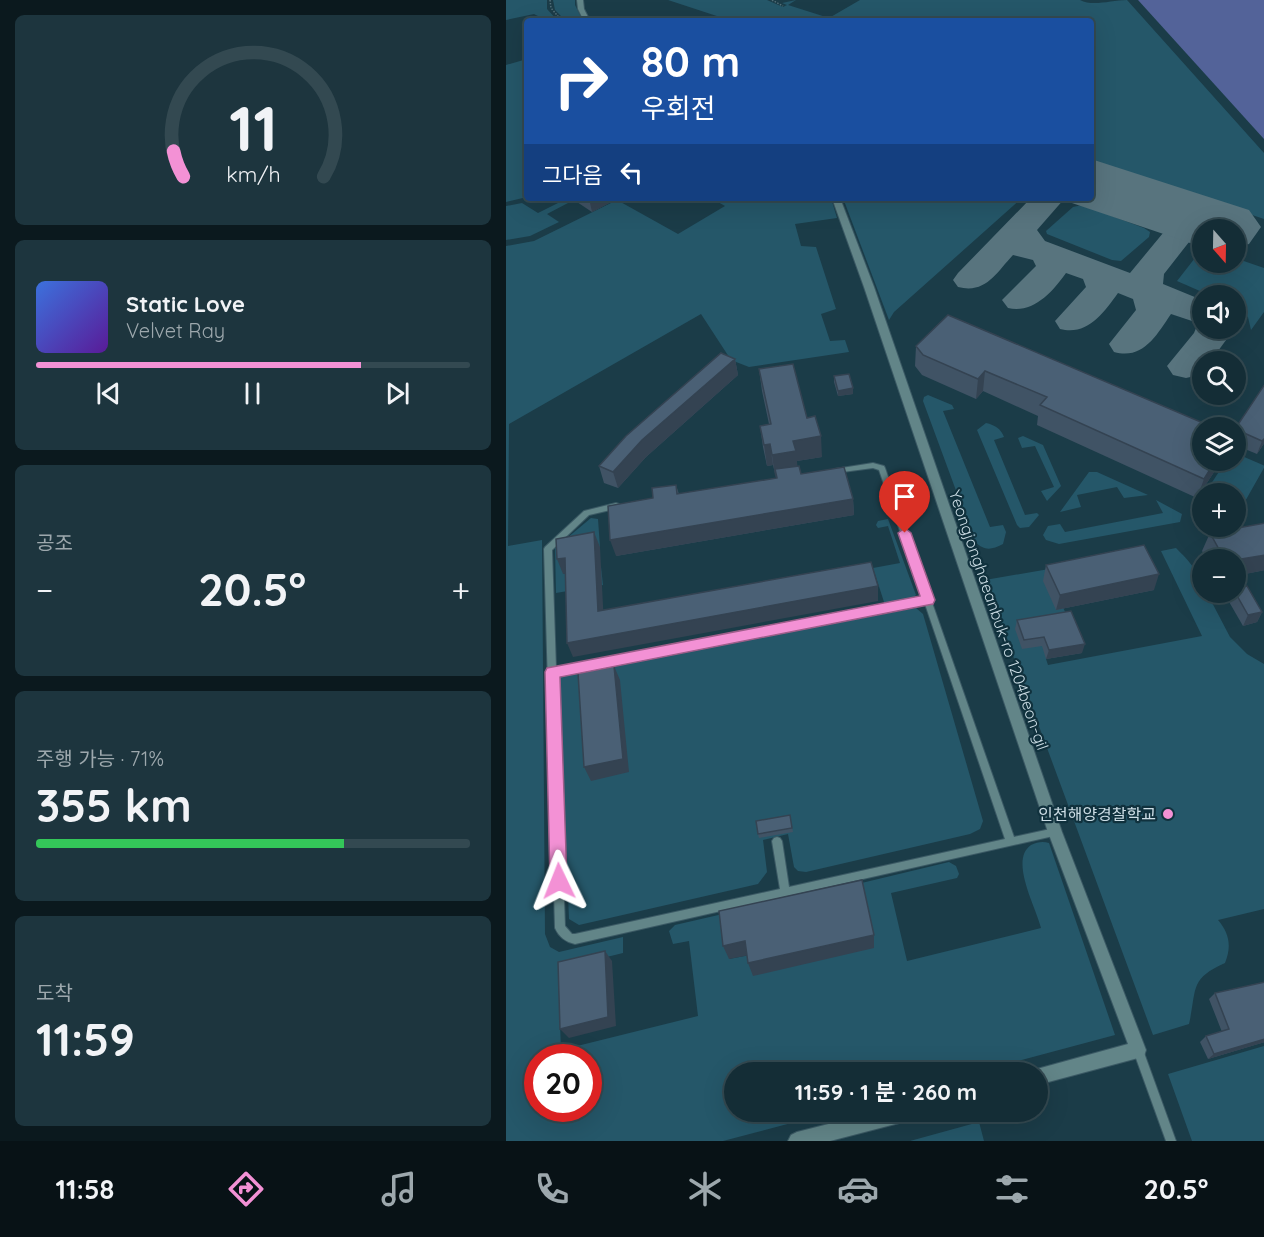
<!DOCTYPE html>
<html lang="ko">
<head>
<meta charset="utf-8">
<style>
	body { margin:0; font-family:Quicksand,"Noto Sans KR",sans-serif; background:#1d353e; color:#f1f3f6; height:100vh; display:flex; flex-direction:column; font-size:22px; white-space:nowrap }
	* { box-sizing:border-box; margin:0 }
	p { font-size:20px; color:#9da8ad }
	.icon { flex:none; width:33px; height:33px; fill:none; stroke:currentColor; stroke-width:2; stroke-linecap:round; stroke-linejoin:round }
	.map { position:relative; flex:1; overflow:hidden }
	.details { display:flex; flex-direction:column; gap:15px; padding:15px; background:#0b191e; width:506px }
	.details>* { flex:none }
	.top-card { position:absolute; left:18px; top:18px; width:570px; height:183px; border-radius:6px; box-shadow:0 6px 24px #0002,0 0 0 2px #334951; background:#1a4fa0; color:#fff; overflow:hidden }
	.needle { width:39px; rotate:160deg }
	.tools { position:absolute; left:686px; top:219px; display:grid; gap:12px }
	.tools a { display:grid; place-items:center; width:54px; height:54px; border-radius:50%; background:#142d36; box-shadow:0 6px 24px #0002,0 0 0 2px #334951; font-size:30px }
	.speed { position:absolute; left:18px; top:1044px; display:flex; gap:12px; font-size:30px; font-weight:700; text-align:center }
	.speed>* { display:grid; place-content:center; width:78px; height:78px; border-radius:50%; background:#142d36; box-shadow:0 6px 24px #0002,0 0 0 2px #334951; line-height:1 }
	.speed .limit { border:9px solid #d22; background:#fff; color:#111 }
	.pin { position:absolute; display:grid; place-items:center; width:51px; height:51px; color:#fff; margin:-62px -26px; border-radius:50% 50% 50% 0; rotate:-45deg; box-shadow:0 0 6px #0007 }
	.pin .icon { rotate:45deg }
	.me { position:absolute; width:66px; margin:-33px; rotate:358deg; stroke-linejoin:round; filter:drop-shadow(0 0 4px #0008) }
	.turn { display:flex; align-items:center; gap:21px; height:126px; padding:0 18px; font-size:27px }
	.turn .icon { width:78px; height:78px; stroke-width:2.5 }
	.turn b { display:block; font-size:42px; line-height:51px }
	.then { display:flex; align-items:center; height:57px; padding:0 18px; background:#0003; gap:12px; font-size:22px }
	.big { font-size:45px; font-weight:700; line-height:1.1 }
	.details .widget { flex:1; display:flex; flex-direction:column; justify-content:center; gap:9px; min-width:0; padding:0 21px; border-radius:9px; background:#1d353e }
	.details .dial { align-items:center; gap:0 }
	.dial svg { height:156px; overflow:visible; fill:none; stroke:#334951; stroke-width:7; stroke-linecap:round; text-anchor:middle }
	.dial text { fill:#f1f3f6; stroke:none }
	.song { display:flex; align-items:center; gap:18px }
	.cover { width:72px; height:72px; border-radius:9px; background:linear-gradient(135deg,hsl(220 70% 55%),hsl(270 70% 35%)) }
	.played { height:6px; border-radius:3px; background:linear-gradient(90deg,#f391d5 75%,#334951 75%) }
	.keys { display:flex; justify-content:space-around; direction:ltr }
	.heat { display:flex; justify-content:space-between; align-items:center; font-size:33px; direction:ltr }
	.charge { height:9px; border-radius:4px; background:linear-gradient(90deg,#34c759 71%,#334951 0) }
	.trip { position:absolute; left:218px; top:1062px; width:324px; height:60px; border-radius:30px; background:#142d36; box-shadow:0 6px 24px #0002,0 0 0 2px #334951; font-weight:700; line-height:60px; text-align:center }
	.menu { display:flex; height:96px; justify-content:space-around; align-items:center; background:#081216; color:#9da8ad }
	.menu .icon { width:42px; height:42px }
	.menu .current { color:#f391d5 }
	.menu b { font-size:27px; color:#f1f3f6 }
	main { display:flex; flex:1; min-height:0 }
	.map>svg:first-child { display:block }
</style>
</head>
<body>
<main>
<section class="details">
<div class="widget dial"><svg viewBox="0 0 100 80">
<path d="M14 69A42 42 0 1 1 86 69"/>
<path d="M14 69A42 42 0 0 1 9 56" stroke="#f391d5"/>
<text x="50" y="56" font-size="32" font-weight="700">11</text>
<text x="50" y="72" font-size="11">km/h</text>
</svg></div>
<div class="widget">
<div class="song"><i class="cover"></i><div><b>Static Love</b><p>Velvet Ray</p></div></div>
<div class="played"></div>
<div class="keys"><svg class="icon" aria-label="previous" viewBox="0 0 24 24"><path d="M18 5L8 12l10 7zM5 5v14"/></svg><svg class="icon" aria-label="pause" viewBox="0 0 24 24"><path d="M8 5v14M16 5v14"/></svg><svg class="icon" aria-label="next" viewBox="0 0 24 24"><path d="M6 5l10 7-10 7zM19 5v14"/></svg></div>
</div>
<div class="widget"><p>공조</p>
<div class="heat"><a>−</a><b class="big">20.5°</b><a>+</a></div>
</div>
<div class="widget"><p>주행 가능 · 71%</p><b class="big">355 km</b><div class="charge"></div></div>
<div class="widget"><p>도착</p><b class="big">11:59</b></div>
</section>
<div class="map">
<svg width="759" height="1141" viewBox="0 0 759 1141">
	<rect width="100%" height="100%" fill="#1b3c48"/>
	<!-- green -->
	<path fill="#255769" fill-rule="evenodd" d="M0 0H41V9L52 21H42L28 14 0 20Z
		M47 0H69V5L77 21H60L49 10Z
		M162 0H261L277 7 281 5 276 3 290 0 282 5 323 18 354 0H574C587 7 605 0 621 0L758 153V219L585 161V21H226Z
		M21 59V197L0 202V65Z
		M205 198H325L331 218 289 224 295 246 310 247 330 309 315 314 324 341 339 340 343 352 243 367 225 360 195 314 3 424 2 546 36 540 39 934 44 947 53 952 117 937V953L52 969 55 1050 192 1016 183 941 167 944 163 931 169 925 269 902 223 959 244 955 289 899 443 862 450 866 453 874 451 878 385 893 401 961 535 928C530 907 503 860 525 845 531 842 537 841 543 843L609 1035 471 1072H228V1112H327L217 1141H0V246L28 241 111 200 172 234 219 206ZM32 1058H82V1108H32Z
		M337 198H516L388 312 383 320Z
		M58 200 62 203 41 214 53 222 24 236 0 240V206L16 203 32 213Z
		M576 205 638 228 644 232 643 237 615 261 606 260 541 234 540 231 567 207Z
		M696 249V262H729V258L758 268V312L745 330 742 317 729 308V296L703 295 671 281Z
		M422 395 446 405 448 409 437 411 484 527 497 525 500 532 497 544C485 550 479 551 469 542L417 401 418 397Z
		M480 423C489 425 495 429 498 437L488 440 519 515 531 513 533 515 523 527 514 528 511 525 471 430Z
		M517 436 537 445 555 486 541 501 535 491 548 487 529 446 516 448 512 438Z
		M729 453 759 466 737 505 729 510V494L699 493 720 461 729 460Z
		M583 472H591L642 495 618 498 611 487 571 495 575 507 554 512Z
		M650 500 676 514 674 522 553 544 540 540 537 535 542 526 554 524 559 532 657 513Z
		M85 518 92 519 94 547 56 554 58 574 95 567 97 585 50 593 49 548Z
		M382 519 410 595 406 599 379 605 367 568 394 563 382 526 372 528 370 525 372 521Z
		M670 548C683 561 696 574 696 592L701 593 724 637 741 654 758 664V909L712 920C723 933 726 946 719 963 683 979 691 989 683 1024L647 1035 479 580 549 568 552 597 563 620 540 659 542 665 696 636 655 551Z
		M410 608 417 614 477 821 474 829 464 834 300 872 292 871 288 867 282 834 257 840 261 872 252 884 73 925 63 919 53 677 65 673Z
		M758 1046V1141H686L662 1074Z
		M473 1122 478 1141H404Z"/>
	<!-- water -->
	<path fill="#536399" d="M632 0H758V139Z"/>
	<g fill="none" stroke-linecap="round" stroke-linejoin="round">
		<!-- taxiway -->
		<path fill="#58747e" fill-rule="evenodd" d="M525 198H559L531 230 539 241 624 273 662 227 653 212 658 205C677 200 690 208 694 228L658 274 657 284 696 300V328H725L723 336 704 362H696L693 375 680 378 667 375 661 366 688 333 692 323 665 314C650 336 637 360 608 352L603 344 630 310 627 299 612 293C597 314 581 336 554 329L549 321 580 287 577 279 560 273C546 293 526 314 502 308L496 300 530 266 527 260 507 255C490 273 480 294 452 287L447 280 452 273Z"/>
		<!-- runway -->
		<path fill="#58747e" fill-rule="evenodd" d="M585 159 743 210 755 227 743 244 729 248V230H696V247L557 200 585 198Z"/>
		<defs>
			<path id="service" d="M367 463 378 466 379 468 508 837 549 828 552 829 554 832 552 835 69 944C60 942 53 937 49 928L38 549 39 547 78 511 110 503 113 504 114 506 113 508 83 515 46 550 50 668 417 598 373 470 367 468 329 473 326 471 329 469ZM419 604 499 839 283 887 276 841 274 838 271 837 268 838 266 841 274 889 69 934H66L59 926 50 675Z
				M632 1045 636 1046 637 1050 670 1141H660L627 1050 628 1046Z"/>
			<path id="tertiary" d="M71 0H77L78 9 84 21H78L72 9Z
				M326 198H334L368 287 556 832 640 1050 638 1056 632 1058 531 1085V1072H524L531 1069 622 1044 542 832 358 287Z
				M370 1112H410L407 1118 401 1121 324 1141H282L285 1135 291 1132Z"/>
		</defs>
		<!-- service casing -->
		<use href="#service" stroke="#3b5964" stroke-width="2"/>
		<!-- tertiary casing -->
		<use href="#tertiary" stroke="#3b5964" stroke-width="2"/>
		<!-- path -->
		<path stroke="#536f79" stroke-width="1.5" stroke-dasharray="1.5 1.5" stroke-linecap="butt" d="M44 0 45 8 56 21
			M266 0 277 6"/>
		<!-- service -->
		<use href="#service" fill="#628588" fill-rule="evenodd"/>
		<!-- tertiary -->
		<use href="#tertiary" fill="#628588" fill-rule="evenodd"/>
	</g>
	<!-- wall -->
	<path fill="#405365" d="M65 198H104L105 202 86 212Z
		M442 315 716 460 691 498 531 425 532 416 477 391 470 399 416 375 409 366 410 346Z
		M229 359 232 375 140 457 112 488 98 483 93 466Z
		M253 369 301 418 316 457 291 461V466L295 474 347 499 348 515 110 556 147 498 170 485 173 494 270 478 267 465 261 466 257 447 254 426 263 424 256 391Z
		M328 376 347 388V394L332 396 328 382Z
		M759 384V442L751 454 729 445V429Z
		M759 523V570L729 576V560H701L696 551 704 533Z
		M540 565 648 590 550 610 537 581Z
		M725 592H729L756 612 751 622 737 626 722 600Z
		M511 620 576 653 540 659 536 646 516 649 509 629Z
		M284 815 287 832 253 838 252 834Z
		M759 982V1042L702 1059 694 1042 700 1036 716 1032 703 999 709 993Z"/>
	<!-- shaded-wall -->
	<path fill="#344352" d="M83 198H104L105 202 86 212Z
		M229 359 232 375 140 457 112 488 107 472 136 440Z
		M479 371 477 391 470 399 472 379Z
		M347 388V394L332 396V391Z
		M315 436 316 457 291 461 292 472 269 469 270 476H269L266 455 287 441Z
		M759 438V442L751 454 756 441Z
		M264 444 267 465 261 466 258 445Z
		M710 460H716L691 498 698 479Z
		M347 499 348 515 110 556 104 540Z
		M88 532 94 547 98 625 92 611Z
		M759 555V570L729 576V560Z
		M59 558 65 573 57 574 51 559Z
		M653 574 648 590 550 610 554 595Z
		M372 586V601L67 657 61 643Z
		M756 612 751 622 737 626 742 615Z
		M579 644 576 653 540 659 543 650Z
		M108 666 114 680 123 772 85 781 78 767Z
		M368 935V948L247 976 242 963Z
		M239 941 244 955 223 959 217 946Z
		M99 951 106 961 110 1026 63 1038 54 1029Z
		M759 1039V1042L702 1059 708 1054Z"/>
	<!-- building -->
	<path fill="#4a6075" stroke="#344352" stroke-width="1.5" d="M442 315 709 428H696V460H710L698 479 534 405 541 397 479 371 472 379 417 355 410 346Z
		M215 353 229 359 136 440 107 472 93 466 120 436Z
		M287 364 301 418 309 416 315 436 287 441 290 451 266 455 264 444 258 445 254 426 265 424 253 369Z
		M343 374 347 388 332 391 328 376Z
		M759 384V438L756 441 729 429Z
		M293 466 295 474 338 467 347 499 104 540 102 506 147 498 146 488 170 485 171 494 271 478 269 469Z
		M759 523V555L729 560H719L704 533Z
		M88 532 92 611 365 562 372 586 61 643 59 558 51 559 50 539Z
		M638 545 653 574 554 595 540 565Z
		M741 586 756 612 742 615 729 592V589Z
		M565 611 579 644 543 650 538 637 518 640 511 620Z
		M108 666 117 759 78 767 72 673Z
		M284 815 286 828 252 834 250 821Z
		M356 880 368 935 242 963 239 941 217 946 213 911Z
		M99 951 102 1017 54 1029 52 962Z
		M759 982V1039L708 1054 700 1036 723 1029 709 993Z"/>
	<!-- route -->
	<path fill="#f391d5" stroke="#9e5e8a" stroke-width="1.5" d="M399 528 405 533 429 600 427 604 54 677 61 881 59 887 53 890 47 887 44 881 39 672 41 668 414 596 392 533Z"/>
	<!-- markers -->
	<circle fill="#f391d5" stroke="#10313d" stroke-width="2" cx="662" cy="814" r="6"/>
	<g text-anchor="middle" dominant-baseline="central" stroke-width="4.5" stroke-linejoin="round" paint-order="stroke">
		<!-- street labels -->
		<g font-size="16" fill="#ccdde5" stroke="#10313d">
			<text transform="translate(493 620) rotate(71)">Yeongjonghaeanbuk-ro 1204beon-gil</text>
		</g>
		<!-- poi labels -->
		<g font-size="16" fill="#ccdde5" stroke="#10313d" text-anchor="end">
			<text x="650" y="814">인천해양경찰학교</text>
		</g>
	</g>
</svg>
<div class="tools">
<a><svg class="needle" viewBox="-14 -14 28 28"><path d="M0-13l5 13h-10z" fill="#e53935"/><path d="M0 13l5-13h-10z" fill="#9da8ad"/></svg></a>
<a><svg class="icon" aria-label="sound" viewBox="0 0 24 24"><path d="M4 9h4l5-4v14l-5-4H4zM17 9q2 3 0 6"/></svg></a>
<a><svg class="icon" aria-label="search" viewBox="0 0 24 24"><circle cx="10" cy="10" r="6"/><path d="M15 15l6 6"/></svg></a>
<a><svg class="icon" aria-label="layers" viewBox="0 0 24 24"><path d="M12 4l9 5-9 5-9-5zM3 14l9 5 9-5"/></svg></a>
<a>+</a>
<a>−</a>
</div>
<div class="speed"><div class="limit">20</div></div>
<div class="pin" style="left:399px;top:533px;background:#d93025"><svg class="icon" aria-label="arrive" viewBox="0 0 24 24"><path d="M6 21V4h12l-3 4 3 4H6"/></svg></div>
<svg class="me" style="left:53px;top:881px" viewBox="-20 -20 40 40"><path d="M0-17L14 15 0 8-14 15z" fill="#f391d5" stroke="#fff" stroke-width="4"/></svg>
<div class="trip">11:59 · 1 분 · 260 m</div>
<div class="top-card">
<div class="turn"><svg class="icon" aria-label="right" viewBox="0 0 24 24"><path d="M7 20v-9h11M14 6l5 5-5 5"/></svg><div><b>80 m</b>우회전</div></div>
<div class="then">그다음<svg class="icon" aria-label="left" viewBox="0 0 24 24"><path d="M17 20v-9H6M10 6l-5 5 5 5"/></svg></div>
</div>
</div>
</main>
<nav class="menu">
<b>11:58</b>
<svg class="icon current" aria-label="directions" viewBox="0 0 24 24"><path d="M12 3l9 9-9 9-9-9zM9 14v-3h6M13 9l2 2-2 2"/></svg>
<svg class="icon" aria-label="music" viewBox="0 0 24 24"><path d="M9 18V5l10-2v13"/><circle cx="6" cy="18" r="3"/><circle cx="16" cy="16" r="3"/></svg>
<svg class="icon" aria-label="phone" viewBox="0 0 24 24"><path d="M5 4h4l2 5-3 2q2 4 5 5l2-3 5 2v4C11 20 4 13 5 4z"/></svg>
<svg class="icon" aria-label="climate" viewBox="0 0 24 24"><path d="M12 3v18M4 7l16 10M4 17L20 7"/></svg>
<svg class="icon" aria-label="car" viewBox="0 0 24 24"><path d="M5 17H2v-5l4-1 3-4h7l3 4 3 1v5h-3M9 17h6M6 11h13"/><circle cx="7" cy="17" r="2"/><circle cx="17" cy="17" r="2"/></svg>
<svg class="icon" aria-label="filters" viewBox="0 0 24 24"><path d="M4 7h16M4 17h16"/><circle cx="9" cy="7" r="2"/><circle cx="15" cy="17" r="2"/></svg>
<b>20.5°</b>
</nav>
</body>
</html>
